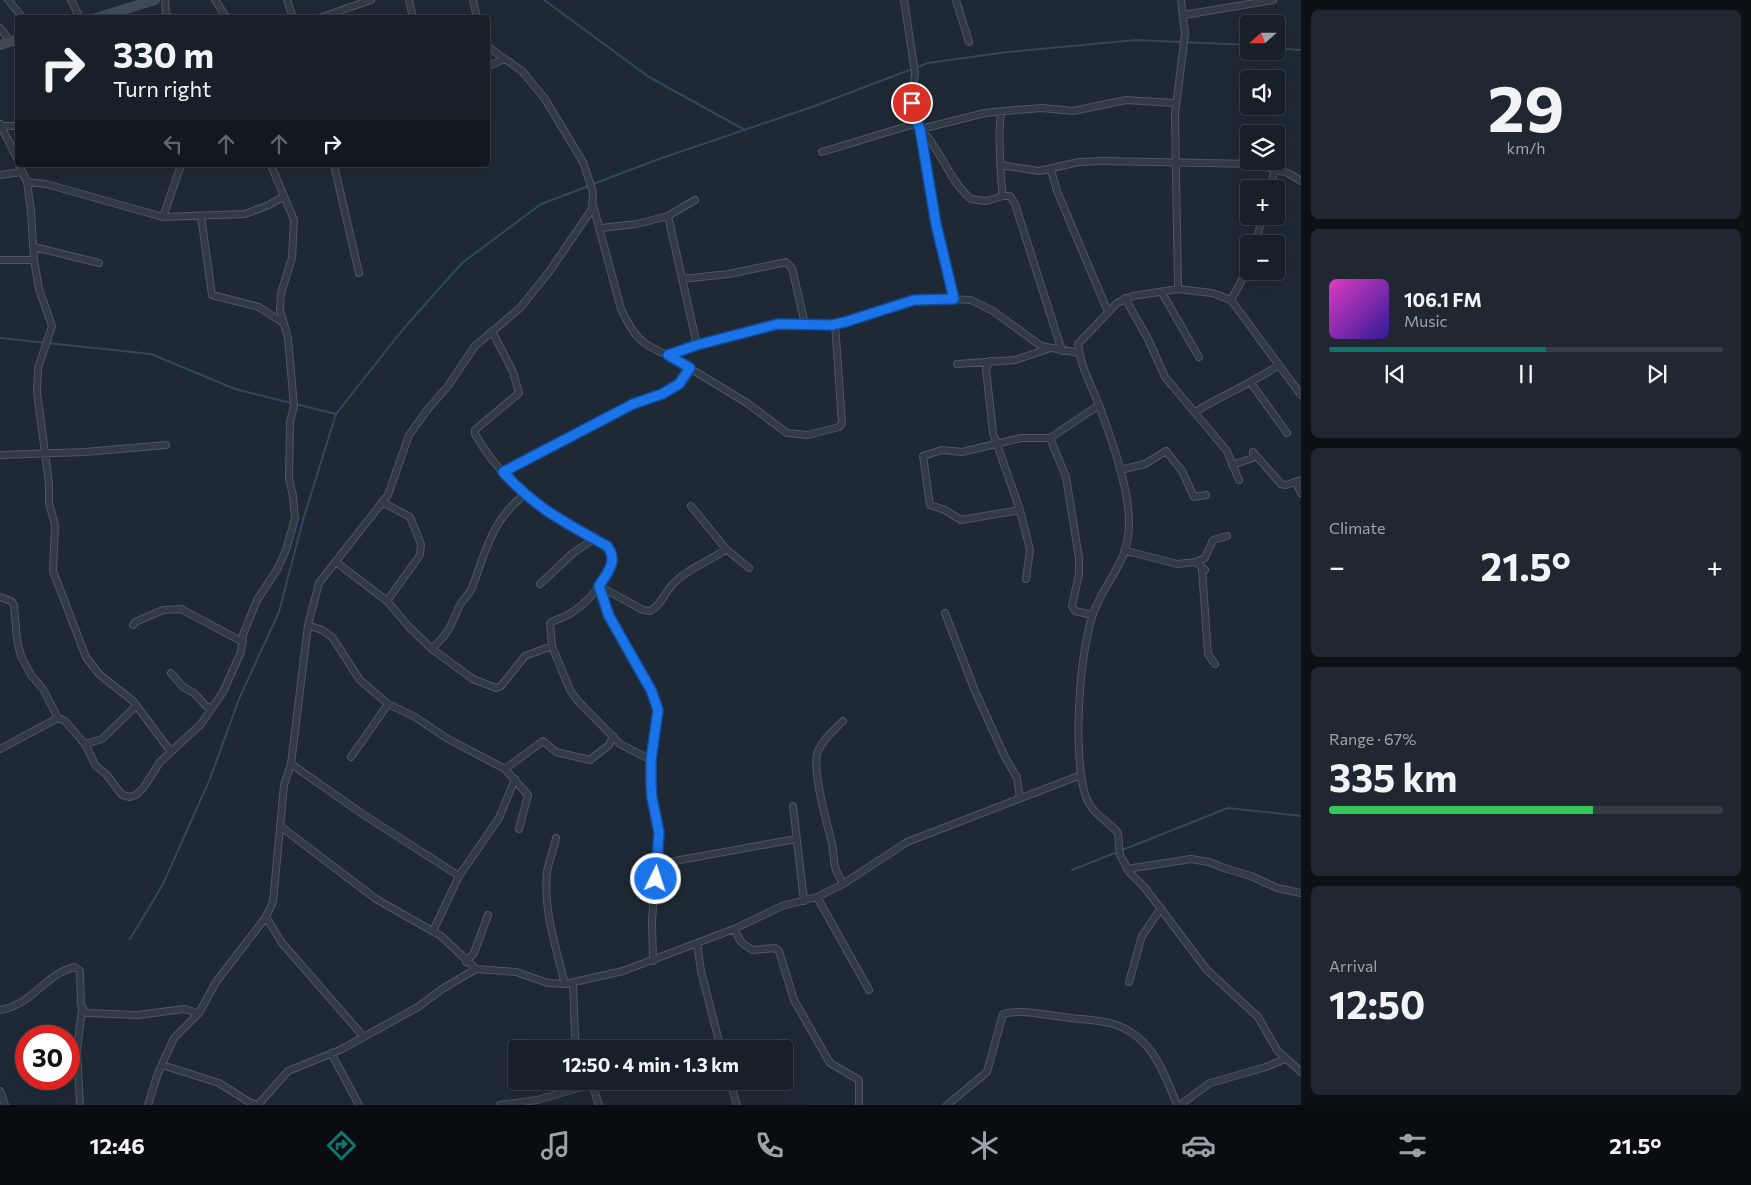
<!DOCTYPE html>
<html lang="en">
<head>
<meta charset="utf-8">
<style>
	body { margin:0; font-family:Commissioner,sans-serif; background:#202730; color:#f1f3f6; height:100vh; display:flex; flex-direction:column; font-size:19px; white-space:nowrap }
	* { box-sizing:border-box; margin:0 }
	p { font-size:16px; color:#9ea2a8 }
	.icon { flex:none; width:28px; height:28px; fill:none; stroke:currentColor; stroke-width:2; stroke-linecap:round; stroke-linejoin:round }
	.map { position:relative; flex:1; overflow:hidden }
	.details { display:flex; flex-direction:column; gap:10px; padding:10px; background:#0d1116; width:450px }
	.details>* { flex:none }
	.top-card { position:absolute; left:15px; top:15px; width:475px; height:152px; border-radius:5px; box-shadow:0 5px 20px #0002,0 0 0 1px #363d45; background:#171f28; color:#f1f3f6; overflow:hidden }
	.needle { width:32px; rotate:249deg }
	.buttons { position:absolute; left:1240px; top:15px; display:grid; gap:10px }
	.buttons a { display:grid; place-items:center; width:45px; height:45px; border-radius:5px; background:#171f28; box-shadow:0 5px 20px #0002,0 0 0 1px #363d45; font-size:25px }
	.speed { position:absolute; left:15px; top:1025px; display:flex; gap:10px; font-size:25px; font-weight:700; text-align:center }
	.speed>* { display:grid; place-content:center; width:65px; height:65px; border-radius:50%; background:#171f28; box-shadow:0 5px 20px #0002,0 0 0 1px #363d45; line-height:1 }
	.speed .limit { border:8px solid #d22; background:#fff; color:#111 }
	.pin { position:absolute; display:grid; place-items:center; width:42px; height:42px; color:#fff; margin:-21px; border:2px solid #fff; border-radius:50%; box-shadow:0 1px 5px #0007 }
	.me { position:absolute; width:55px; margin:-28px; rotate:4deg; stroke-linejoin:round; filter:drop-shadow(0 0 4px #0008) }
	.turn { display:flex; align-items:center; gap:18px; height:105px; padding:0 15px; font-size:22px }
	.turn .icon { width:65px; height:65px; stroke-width:2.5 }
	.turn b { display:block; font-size:35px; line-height:42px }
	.lanes { display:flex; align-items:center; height:48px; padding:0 15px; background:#0003; justify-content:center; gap:25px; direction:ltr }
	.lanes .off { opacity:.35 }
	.big { font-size:38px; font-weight:700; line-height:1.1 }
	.details .card { flex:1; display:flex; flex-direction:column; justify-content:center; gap:8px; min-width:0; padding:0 18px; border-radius:8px; background:#202730 }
	.details .dial { align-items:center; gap:0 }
	.dial b { font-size:65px; line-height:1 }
	.song { display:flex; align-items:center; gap:15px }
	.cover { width:60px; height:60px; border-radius:8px; background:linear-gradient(135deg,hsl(310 70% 55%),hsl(250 70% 35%)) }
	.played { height:5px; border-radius:2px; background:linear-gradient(90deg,#0f766e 55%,#363d45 55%) }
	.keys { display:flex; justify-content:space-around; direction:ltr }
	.heat { display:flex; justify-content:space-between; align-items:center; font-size:28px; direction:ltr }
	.charge { height:8px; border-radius:4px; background:linear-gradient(90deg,#34c759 67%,#363d45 0) }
	.trip { position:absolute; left:508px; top:1040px; width:285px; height:50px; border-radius:5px; background:#171f28; box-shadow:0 5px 20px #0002,0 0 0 1px #363d45; font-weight:700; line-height:50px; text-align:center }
	.menu { display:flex; height:80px; justify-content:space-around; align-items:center; background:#090c10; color:#9ea2a8 }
	.menu .icon { width:35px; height:35px }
	.menu .selected { color:#0f766e }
	.menu b { font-size:22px; color:#f1f3f6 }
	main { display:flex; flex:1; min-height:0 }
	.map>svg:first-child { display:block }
</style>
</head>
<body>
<main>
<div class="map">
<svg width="1301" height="1105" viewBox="0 0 1301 1105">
	<rect width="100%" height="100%" fill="#1f2935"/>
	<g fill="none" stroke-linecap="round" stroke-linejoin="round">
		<!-- stream -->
		<path stroke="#32465c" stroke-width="2" d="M544 0 649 77 745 130
			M1276 48 1301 50
			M593 184 659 159 812 107 928 63 1007 52 1136 40 1249 45
			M0 338 151 354 235 389 336 414
			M1072 870 1228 808 1301 816
			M130 939 162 886 210 779 239 699 279 612 303 520 336 414 404 328 462 263 541 204 589 186"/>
		<defs>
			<path id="street" d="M8 0 23 18
				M71 0 80 18
				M165 0 166 14 169 18
				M215 0 227 18
				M287 0 293 18
				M409 0 413 18
				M473 0 477 18
				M904 0 915 73 912 103 915 117 921 129 936 224 954 299
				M956 0 969 42
				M1181 0 1185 34 1175 114 1178 289 1133 296 1117 303 1078 344C1080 365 1091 385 1099 405 1111 438 1129 487 1129 522 1129 562 1109 575 1095 609 1079 647 1072 758 1086 797 1092 814 1107 820 1118 833L1120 855 1130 873 1145 888 1207 970 1258 1017 1277 1050 1301 1072
				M1184 15 1273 0
				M319 18 371 0
				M0 28 10 41
				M488 66 505 59
				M1002 112C997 121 1001 183 1003 196H1010L1015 204 1062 351
				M0 124 18 160
				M1 126H18
				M921 129 985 113 1015 110 1042 108 1073 111 1126 100 1175 103
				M822 152 914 124C939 142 947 179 971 199L986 201 1003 196
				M19 165 27 182 31 211 34 260 39 289 52 326 38 368 37 392 49 484V503L55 525 53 571 86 657 99 674 133 701 171 752
				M334 165 359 273
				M1000 165 1039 171 1079 162 1101 161 1255 164 1288 173 1301 181
				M1051 170 1057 191 1108 312
				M0 175 22 172
				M27 182 46 184 163 217 245 214 269 205 284 196
				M1270 189 1275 169
				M593 205 621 309C633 335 641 345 668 355 702 343 745 329 780 324 802 321 823 326 845 322L924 298 971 300 993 311 1041 346 1079 353
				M201 216 212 295 259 307 282 322
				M668 216 695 200
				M163 217 181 165
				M601 228 637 224 668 216 697 345
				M1255 244 1263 216
				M34 247 99 263
				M0 260H34
				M682 279 729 274 786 262 792 268 805 324
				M1178 289 1212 293 1231 300 1301 395
				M1162 293 1199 357
				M1125 298 1148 339 1165 377 1227 451 1239 480
				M1231 300 1243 278 1249 263
				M492 331 513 372 519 393 475 430V434C497 473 533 506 571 527 585 534 608 541 614 558 609 579 587 604 568 615 562 618 556 619 550 623L552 646 570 690 577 700 620 744 651 760
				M668 355 747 403 787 433 808 435 839 427 842 423 835 324
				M990 361 986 369 993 433 1020 510 1030 550 1026 579
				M957 364 1015 360 1048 349
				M1251 383 1287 433
				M1195 412C1223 395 1252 383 1279 365
				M1050 438 1066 477 1079 558V574L1072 606 1075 611 1092 615
				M0 455 85 452 166 445
				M1232 465 1253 458V452L1281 484 1286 485 1301 480
				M1120 470 1145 464 1166 451 1182 471 1194 497 1206 495
				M503 472 633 403 662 394 679 384 690 368
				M1296 482 1301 493
				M382 502 410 517 421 544 420 555 387 601
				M691 506 726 549 749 568
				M1020 510 961 520 945 510 930 505 923 456 942 450 962 452 1021 438H1050L1099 405
				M1127 551 1177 564 1196 562 1205 570 1202 569 1208 654 1215 664
				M336 562 387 601 409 627 432 649 473 679 496 688 501 686 525 656 552 646
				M1196 562 1205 558 1213 540 1227 536
				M540 584 573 553 594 539
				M599 586 609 616 651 690 658 711 651 760V798L659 832 652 920 653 961
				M599 586 643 610 650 611C661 606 665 592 673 584 688 568 709 562 726 549
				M0 597 11 601 14 605 17 640 21 656 31 675 43 689 58 718 0 749
				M945 613 975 691 1005 757 1017 778 1020 798
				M133 625 135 622 163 610 181 609 243 642
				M308 625 322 630 332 637 360 680 388 704 415 717 448 739 505 769 528 795 519 829
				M432 649C449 632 450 628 459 607 462 600 469 595 472 588 486 551 491 521 524 495
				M171 673 183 687 194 693 206 706 211 708
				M58 718 65 721 85 744 96 766 106 774 122 795 130 797 136 795 144 787 160 762 201 724 223 692 241 652 243 635 257 600 278 568 286 550 295 518 293 496 289 478 290 422 294 406 288 338 280 310 281 293 292 258 294 220 271 165
				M843 721C834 730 823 739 818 751 811 768 827 824 832 843 834 851 833 862 836 870 838 875 841 879 843 884
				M85 744 102 739 136 706
				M351 757 388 704
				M291 764 364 815 459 876
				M505 769 543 741 556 752 590 760 609 745 613 736
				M793 806 804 901
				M280 826 376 899 441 936 476 969
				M556 838C554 849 549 860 547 872 543 909 556 948 565 984
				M658 864 796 839
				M1127 869 1191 859 1209 862 1224 868 1251 876 1277 888 1301 893
				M817 897 869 990
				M266 917 282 943 363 1036
				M734 929 741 942 752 950 775 948 779 951 794 1000 830 1063 859 1080V1105
				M433 931 459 876 499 818 515 779
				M697 943 701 971 721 1049
				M466 962 474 953 488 915
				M1129 982 1142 936 1161 908
				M573 983 575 1036 577 1049
				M0 1010C31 1006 46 973 75 967L80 971 81 1005 86 1013 138 1015 184 1009 199 1013
				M331 1053 359 1105
				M162 1065 219 1083 249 1102 258 1105 288 1071 340 1050 418 1007 442 989 476 969 516 972 548 983 565 984 623 971 734 929 782 906 817 897 843 884 907 842 1081 775
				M591 1081 599 1105
				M730 1081 737 1105
				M0 1091 5 1105
				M80 1105 77 1050 82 1009
				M148 1105 158 1073 174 1038 199 1013 216 982 266 917 273 902 284 785 291 764 308 625 319 583 388 495 409 435 428 409 448 386 475 346 520 308 549 272 592 209 593 192 583 162 545 99 522 71 488 47
				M500 1105 537 1100 592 1084
				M947 1105 987 1072 1003 1014C1022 1009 1045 1015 1064 1017 1080 1020 1097 1019 1113 1024 1151 1035 1164 1072 1177 1105
				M1180 1105 1210 1083 1266 1067 1285 1059"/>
			<path id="secondary" d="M96 18 155 0
				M0 45 18 39"/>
		</defs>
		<!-- street casing -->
		<use href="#street" stroke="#4d5661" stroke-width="8"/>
		<!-- secondary casing -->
		<use href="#secondary" stroke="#4d5661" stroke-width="10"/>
		<!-- street -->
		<use href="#street" stroke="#323b45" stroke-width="6"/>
		<!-- secondary -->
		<use href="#secondary" stroke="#404b58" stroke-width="9"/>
	</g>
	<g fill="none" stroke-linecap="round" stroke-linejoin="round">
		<defs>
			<path id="route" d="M656 879 659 832 652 798 651 784V760L658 710 651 690 609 616 599 586C607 573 619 561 607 546 566 523 535 508 503 472L633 404 662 394 679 384 690 368 668 355 697 345 778 324 832 325 845 322 914 300 954 299 936 224 920 129 915 117 912 103"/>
		</defs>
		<!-- route casing -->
		<use href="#route" stroke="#114b97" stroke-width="12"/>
		<!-- route -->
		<use href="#route" stroke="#1a73e8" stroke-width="9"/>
	</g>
</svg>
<div class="buttons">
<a><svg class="needle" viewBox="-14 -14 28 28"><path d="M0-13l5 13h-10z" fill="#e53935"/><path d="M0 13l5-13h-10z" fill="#9ea2a8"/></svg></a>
<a><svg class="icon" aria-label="sound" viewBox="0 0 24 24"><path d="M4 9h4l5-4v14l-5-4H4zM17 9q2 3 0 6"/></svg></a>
<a><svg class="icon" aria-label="layers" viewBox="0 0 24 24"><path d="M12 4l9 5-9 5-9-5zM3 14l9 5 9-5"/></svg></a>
<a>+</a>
<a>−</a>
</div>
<div class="speed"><div class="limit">30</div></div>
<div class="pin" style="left:912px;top:103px;background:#d93025"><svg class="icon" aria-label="arrive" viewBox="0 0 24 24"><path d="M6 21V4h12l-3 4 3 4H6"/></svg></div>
<svg class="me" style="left:656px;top:879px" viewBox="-20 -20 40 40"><circle r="17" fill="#1a73e8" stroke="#fff" stroke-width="3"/><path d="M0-11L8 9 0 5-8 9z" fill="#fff"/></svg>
<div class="trip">12:50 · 4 min · 1.3 km</div>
<div class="top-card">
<div class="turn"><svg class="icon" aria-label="right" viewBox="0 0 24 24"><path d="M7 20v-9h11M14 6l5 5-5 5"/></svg><div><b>330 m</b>Turn right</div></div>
<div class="lanes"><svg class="icon off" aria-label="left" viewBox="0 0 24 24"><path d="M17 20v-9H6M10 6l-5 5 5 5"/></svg><svg class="icon off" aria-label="ahead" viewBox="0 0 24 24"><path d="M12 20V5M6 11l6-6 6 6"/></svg><svg class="icon off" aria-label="ahead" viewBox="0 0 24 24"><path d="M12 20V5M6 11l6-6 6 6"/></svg><svg class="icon" aria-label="right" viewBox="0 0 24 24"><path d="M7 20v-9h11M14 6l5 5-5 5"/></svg></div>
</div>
</div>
<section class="details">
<div class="card dial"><b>29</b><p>km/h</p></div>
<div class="card">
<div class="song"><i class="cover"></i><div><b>106.1 FM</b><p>Music</p></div></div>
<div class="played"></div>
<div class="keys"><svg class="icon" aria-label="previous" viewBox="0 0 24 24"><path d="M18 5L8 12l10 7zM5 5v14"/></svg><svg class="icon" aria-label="pause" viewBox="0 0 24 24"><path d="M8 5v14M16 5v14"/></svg><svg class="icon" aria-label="next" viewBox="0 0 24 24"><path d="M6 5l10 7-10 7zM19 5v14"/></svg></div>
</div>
<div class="card"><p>Climate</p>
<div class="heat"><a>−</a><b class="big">21.5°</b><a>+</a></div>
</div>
<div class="card"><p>Range · 67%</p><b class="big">335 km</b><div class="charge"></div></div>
<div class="card"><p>Arrival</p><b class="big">12:50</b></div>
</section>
</main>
<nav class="menu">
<b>12:46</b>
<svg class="icon selected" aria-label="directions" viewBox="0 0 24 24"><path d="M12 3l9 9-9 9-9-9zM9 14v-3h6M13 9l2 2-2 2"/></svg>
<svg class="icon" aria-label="music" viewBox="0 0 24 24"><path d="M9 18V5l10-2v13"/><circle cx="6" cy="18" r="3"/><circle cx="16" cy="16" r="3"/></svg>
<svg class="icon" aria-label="phone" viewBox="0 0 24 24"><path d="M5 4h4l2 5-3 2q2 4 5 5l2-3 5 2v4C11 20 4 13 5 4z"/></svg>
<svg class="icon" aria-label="climate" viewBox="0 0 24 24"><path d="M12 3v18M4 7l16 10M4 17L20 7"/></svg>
<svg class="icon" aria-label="car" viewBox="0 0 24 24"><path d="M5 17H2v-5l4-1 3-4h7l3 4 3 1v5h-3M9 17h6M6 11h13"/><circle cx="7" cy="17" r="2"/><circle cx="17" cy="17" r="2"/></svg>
<svg class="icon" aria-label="filters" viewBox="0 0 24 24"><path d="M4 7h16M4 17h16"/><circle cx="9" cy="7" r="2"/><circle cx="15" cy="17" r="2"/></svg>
<b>21.5°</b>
</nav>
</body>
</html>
